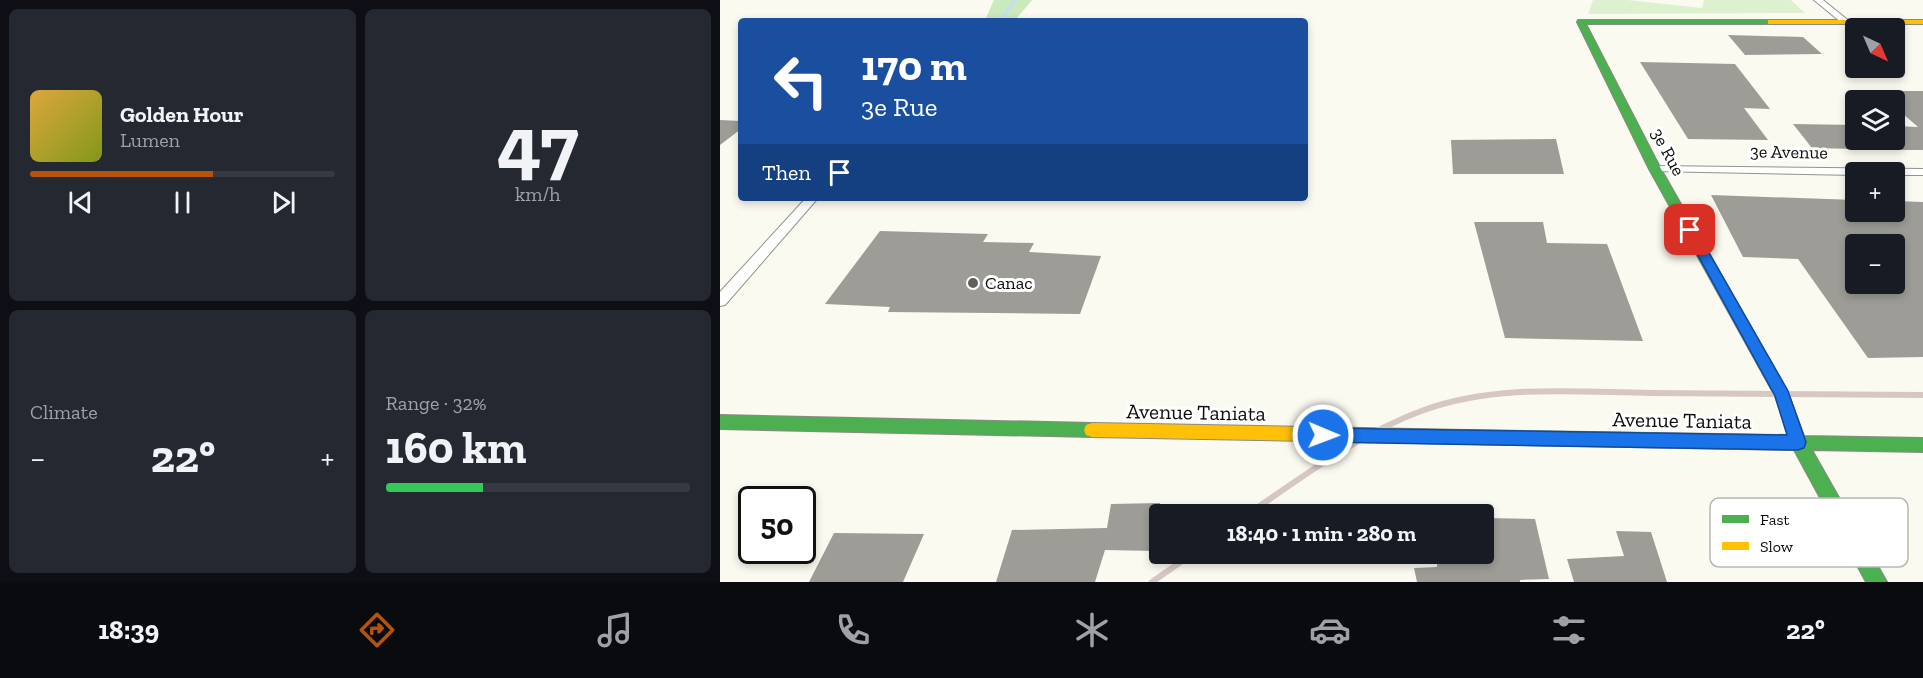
<!DOCTYPE html>
<html lang="en">
<head>
<meta charset="utf-8">
<style>
	body { margin:0; font-family:"Zilla Slab",serif; background:#242831; color:#f1f3f6; height:100vh; display:flex; flex-direction:column; font-size:22px; white-space:nowrap }
	* { box-sizing:border-box; margin:0 }
	p { font-size:20px; color:#9ea1a6 }
	.icon { flex:none; width:33px; height:33px; fill:none; stroke:currentColor; stroke-width:2; stroke-linecap:round; stroke-linejoin:round }
	.map { position:relative; flex:1; overflow:hidden }
	.details { display:flex; flex-direction:column; gap:9px; padding:9px; background:#0d0f14; width:720px }
	.details>* { flex:none }
	.banner { position:absolute; left:18px; top:18px; width:570px; height:183px; border-radius:6px; box-shadow:0 3px 9px #0003; background:#1a4fa0; color:#fff; overflow:hidden }
	.needle { width:39px; rotate:136deg }
	.controls { position:absolute; left:1125px; top:18px; display:grid; gap:12px }
	.controls a { display:grid; place-items:center; width:60px; height:60px; border-radius:6px; background:#171b24; box-shadow:0 3px 9px #0003; font-size:30px }
	.speed { position:absolute; left:18px; top:486px; display:flex; gap:12px; font-size:30px; font-weight:700; text-align:center }
	.speed>* { display:grid; place-content:center; width:78px; height:78px; border-radius:50%; background:#171b24; box-shadow:0 3px 9px #0003; line-height:1 }
	.speed .limit { border:3px solid #111; border-radius:9px; background:#fff; color:#111 }
	.pin { position:absolute; display:grid; place-items:center; width:51px; height:51px; color:#fff; margin:-26px; border-radius:12px; box-shadow:0 3px 9px #0006 }
	.me { position:absolute; width:66px; margin:-33px; rotate:91deg; stroke-linejoin:round; filter:drop-shadow(0 0 4px #0008) }
	.turn { display:flex; align-items:center; gap:21px; height:126px; padding:0 24px; font-size:27px }
	.turn .icon { width:78px; height:78px; stroke-width:2.5 }
	.turn b { display:block; font-size:42px; line-height:51px }
	.then { display:flex; align-items:center; height:57px; padding:0 24px; background:#0003; gap:12px; font-size:22px }
	.big { font-size:45px; font-weight:700; line-height:1.1 }
	.details .widget { flex:1; display:flex; flex-direction:column; justify-content:center; gap:9px; min-width:0; padding:0 21px; border-radius:9px; background:#242831 }
	.details .dial { align-items:center; gap:0 }
	.dial b { font-size:78px; line-height:1 }
	.song { display:flex; align-items:center; gap:18px }
	.cover { width:72px; height:72px; border-radius:9px; background:linear-gradient(135deg,hsl(40 70% 55%),hsl(70 70% 35%)) }
	.played { height:6px; border-radius:3px; background:linear-gradient(90deg,#b45309 60%,#363941 60%) }
	.keys { display:flex; justify-content:space-around; direction:ltr }
	.heat { display:flex; justify-content:space-between; align-items:center; font-size:33px; direction:ltr }
	.charge { height:9px; border-radius:4px; background:linear-gradient(90deg,#34c759 32%,#363941 0) }
	.details .tiles { flex:1; display:grid; gap:9px; grid-template-columns:repeat(2,1fr) }
	.trip { position:absolute; left:429px; top:504px; width:345px; height:60px; border-radius:6px; background:#171b24; box-shadow:0 3px 9px #0003; font-weight:700; line-height:60px; text-align:center }
	.tabs { display:flex; height:96px; justify-content:space-around; align-items:center; background:#090b0e; color:#9ea1a6 }
	.tabs .icon { width:42px; height:42px }
	.tabs .selected { color:#b45309 }
	.tabs b { font-size:27px; color:#f1f3f6 }
	main { display:flex; flex:1; min-height:0 }
	.map>svg:first-child { display:block }
</style>
</head>
<body>
<main>
<section class="details">
<div class="tiles">
<div class="widget">
<div class="song"><i class="cover"></i><div><b>Golden Hour</b><p>Lumen</p></div></div>
<div class="played"></div>
<div class="keys"><svg class="icon" aria-label="previous" viewBox="0 0 24 24"><path d="M18 5L8 12l10 7zM5 5v14"/></svg><svg class="icon" aria-label="pause" viewBox="0 0 24 24"><path d="M8 5v14M16 5v14"/></svg><svg class="icon" aria-label="next" viewBox="0 0 24 24"><path d="M6 5l10 7-10 7zM19 5v14"/></svg></div>
</div>
<div class="widget dial"><b>47</b><p>km/h</p></div>
<div class="widget"><p>Climate</p>
<div class="heat"><a>−</a><b class="big">22°</b><a>+</a></div>
</div>
<div class="widget"><p>Range · 32%</p><b class="big">160 km</b><div class="charge"></div></div>
</div>
</section>
<div class="map">
<svg width="1203" height="582" viewBox="0 0 1203 582">
	<rect width="100%" height="100%" fill="#fafaf0"/>
	<!-- green -->
	<path fill="#ddf1cf" d="M873 0H907L982 8 984 0H1071L1085 13 868 14Z"/>
	<!-- forest -->
	<path fill="#cce8bd" d="M274 0H312L296 19 266 18Z"/>
	<g fill="none" stroke-linecap="round" stroke-linejoin="round">
		<!-- stream -->
		<path stroke="#c6dcf5" stroke-width="3" d="M280 21 295 0"/>
	</g>
	<!-- building -->
	<path fill="#9d9c96" fill-rule="evenodd" d="M1008 35 1083 37 1102 54 1025 55Z
		M920 62 1015 64 1050 109 1024 108 1048 140 968 139Z
		M1157 91H1203V150H1174V126L1198 127 1174 106V100H1168Z
		M0 120 21 121V129L0 145Z
		M1073 124 1136 125V149L1092 148Z
		M836 139 844 174H733L731 140Z
		M991 195 1136 200V212H1174V201L1203 202V357L1148 358 1078 259 1023 257ZM1136 244H1174V284H1136Z
		M754 222H823L827 243 887 244 923 341 785 338Z
		M160 231 268 234 263 242 314 243 309 252 381 256 360 314 168 312 170 307 105 304Z
		M440 503V530L435 551 385 550 375 582H276L292 530 387 528 391 504Z
		M764 518 815 519 829 579 800 580V582H697L694 568 717 567V554H764Z
		M896 531 931 532 947 582H854L847 559 904 556Z
		M114 533 204 534 183 582H89Z"/>
	<g fill="none" stroke-linecap="round" stroke-linejoin="round">
		<defs>
			<path id="street" d="M1094 0H1103L1129 21 1122 23Z
				M935 166 1203 169V175H1174V172H1136V175L931 171 929 169Z
				M86 198H98L5 305 0 306V292Z"/>
			<path id="fast" d="M858 20H1051L1055 22 1051 24H866L941 169 1067 390 1084 436 1203 438V452L1092 450 1167 582H1146L1074 450 747 444 741 442 739 437 741 432 747 430 1068 435 1055 396 929 169 857 22Z
				M0 415 372 423 378 425 380 430 378 435 372 437 0 429Z"/>
			<path id="slow" d="M1048 20H1203V24H1048Z
				M372 423 747 430 753 432 755 437 753 442 747 444 372 437 366 435 364 430 366 425Z"/>
		</defs>
		<!-- street casing -->
		<use href="#street" stroke="#93938f" stroke-width="2"/>
		<!-- fast casing -->
		<use href="#fast" stroke="#8a8a85" stroke-width="2"/>
		<!-- slow casing -->
		<use href="#slow" stroke="#8a8a85" stroke-width="2"/>
		<!-- street -->
		<use href="#street" fill="#fefefd" fill-rule="evenodd"/>
		<!-- fast -->
		<use href="#fast" fill="#4caf50" fill-rule="evenodd"/>
		<!-- slow -->
		<use href="#slow" fill="#ffc107" fill-rule="evenodd"/>
		<!-- rail -->
		<path stroke="#d7c7c3" stroke-width="6" d="M528 514C584 476 640 433 704 410 776 384 855 392 930 393 1021 393 1112 394 1203 395
			M432 582 472 554"/>
	</g>
	<!-- route -->
	<path fill="#1a73e8" stroke="#114b97" stroke-width="1.5" d="M970 226 976 230 1068 391 1086 442 1084 448 1078 450 603 442 597 440 595 435 597 430 603 428 1067 435 1055 396 964 230Z"/>
	<!-- markers -->
	<circle fill="#5f5f5c" stroke="#fff" stroke-width="2" cx="253" cy="283" r="6"/>
	<g text-anchor="middle" dominant-baseline="central" stroke-width="6" stroke-linejoin="round" paint-order="stroke">
		<!-- street labels -->
		<g font-size="18" fill="#0c0c0c" stroke="#fff">
			<text transform="translate(948 152) rotate(62)">3e Rue</text>
			<text transform="translate(1069 152) rotate(1)">3e Avenue</text>
		</g>
		<!-- poi labels -->
		<g font-size="18" fill="#0c0c0c" stroke="#fff" text-anchor="start">
			<text x="265" y="283">Canac</text>
		</g>
		<!-- near-street labels -->
		<g font-size="21" fill="#0c0c0c" stroke="#fff">
			<text transform="translate(476 412) rotate(1)">Avenue Taniata</text>
			<text transform="translate(962 420) rotate(1)">Avenue Taniata</text>
		</g>
	</g>
	<!-- legend -->
	<rect x="990" y="498" width="198" height="69" rx="9" fill="#fff" stroke="#b6b6b6" stroke-width="1.5"/>
	<rect x="1002" y="515" width="27" height="8" fill="#4caf50"/>
	<rect x="1002" y="542" width="27" height="8" fill="#ffc107"/>
	<g font-size="16" fill="#0c0c0c">
		<text x="1040" y="525">Fast</text>
		<text x="1040" y="552">Slow</text>
	</g>
</svg>
<div class="controls">
<a><svg class="needle" viewBox="-14 -14 28 28"><path d="M0-13l5 13h-10z" fill="#e53935"/><path d="M0 13l5-13h-10z" fill="#9ea1a6"/></svg></a>
<a><svg class="icon" aria-label="layers" viewBox="0 0 24 24"><path d="M12 4l9 5-9 5-9-5zM3 14l9 5 9-5"/></svg></a>
<a>+</a>
<a>−</a>
</div>
<div class="speed"><div class="limit">50</div></div>
<div class="pin" style="left:970px;top:230px;background:#d93025"><svg class="icon" aria-label="arrive" viewBox="0 0 24 24"><path d="M6 21V4h12l-3 4 3 4H6"/></svg></div>
<svg class="me" style="left:603px;top:435px" viewBox="-20 -20 40 40"><circle r="17" fill="#1a73e8" stroke="#fff" stroke-width="3"/><path d="M0-11L8 9 0 5-8 9z" fill="#fff"/></svg>
<div class="trip">18:40 · 1 min · 280 m</div>
<div class="banner">
<div class="turn"><svg class="icon" aria-label="left" viewBox="0 0 24 24"><path d="M17 20v-9H6M10 6l-5 5 5 5"/></svg><div><b>170 m</b>3e Rue</div></div>
<div class="then">Then<svg class="icon" aria-label="arrive" viewBox="0 0 24 24"><path d="M6 21V4h12l-3 4 3 4H6"/></svg></div>
</div>
</div>
</main>
<nav class="tabs">
<b>18:39</b>
<svg class="icon selected" aria-label="directions" viewBox="0 0 24 24"><path d="M12 3l9 9-9 9-9-9zM9 14v-3h6M13 9l2 2-2 2"/></svg>
<svg class="icon" aria-label="music" viewBox="0 0 24 24"><path d="M9 18V5l10-2v13"/><circle cx="6" cy="18" r="3"/><circle cx="16" cy="16" r="3"/></svg>
<svg class="icon" aria-label="phone" viewBox="0 0 24 24"><path d="M5 4h4l2 5-3 2q2 4 5 5l2-3 5 2v4C11 20 4 13 5 4z"/></svg>
<svg class="icon" aria-label="climate" viewBox="0 0 24 24"><path d="M12 3v18M4 7l16 10M4 17L20 7"/></svg>
<svg class="icon" aria-label="car" viewBox="0 0 24 24"><path d="M5 17H2v-5l4-1 3-4h7l3 4 3 1v5h-3M9 17h6M6 11h13"/><circle cx="7" cy="17" r="2"/><circle cx="17" cy="17" r="2"/></svg>
<svg class="icon" aria-label="filters" viewBox="0 0 24 24"><path d="M4 7h16M4 17h16"/><circle cx="9" cy="7" r="2"/><circle cx="15" cy="17" r="2"/></svg>
<b>22°</b>
</nav>
</body>
</html>
